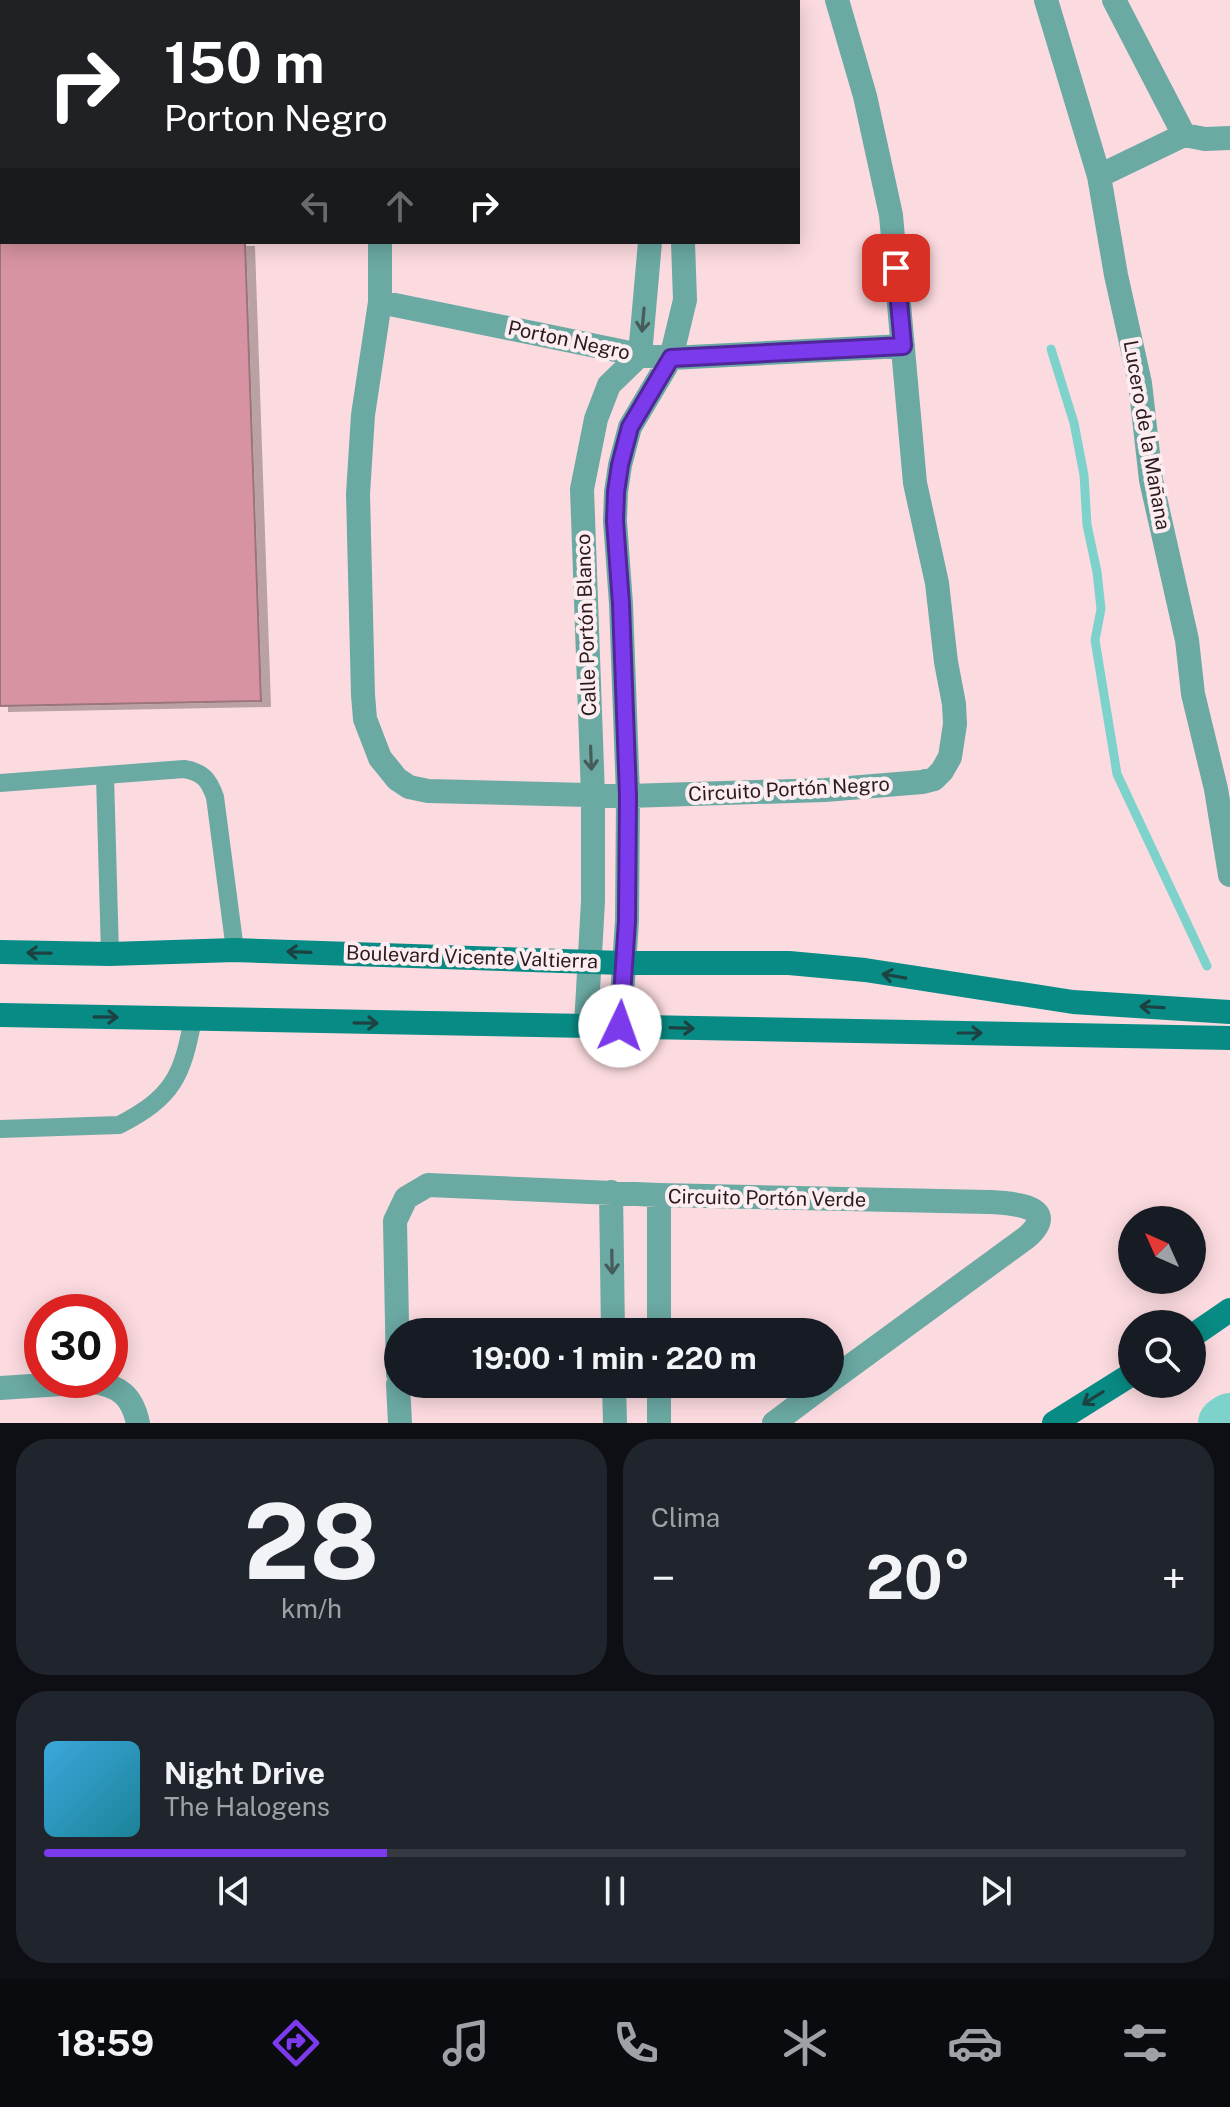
<!DOCTYPE html>
<html lang="es">
<head>
<meta charset="utf-8">
<style>
	body { margin:0; font-family:"Public Sans",sans-serif; background:#20242c; color:#f1f3f6; height:100vh; display:flex; flex-direction:column; font-size:30px; white-space:nowrap }
	* { box-sizing:border-box; margin:0 }
	p { font-size:26px; color:#9ea1a6 }
	.icon { flex:none; width:44px; height:44px; fill:none; stroke:currentColor; stroke-width:2; stroke-linecap:round; stroke-linejoin:round }
	.map { position:relative; height:1423px; overflow:hidden }
	.panel { display:flex; flex-direction:column; gap:16px; padding:16px; background:#0d0f14; flex:1 }
	.panel>* { flex:none }
	.banner { position:absolute; left:0px; top:0px; width:800px; height:244px; box-shadow:0 4px 20px #0003; background:#202124; color:#fff; overflow:hidden }
	.needle { width:52px; rotate:315deg }
	.controls { position:absolute; left:1118px; top:1206px; display:grid; gap:16px }
	.controls a { display:grid; place-items:center; width:88px; height:88px; border-radius:50%; background:#171b24; box-shadow:0 4px 20px #0003; font-size:40px }
	.speed { position:absolute; left:24px; top:1294px; display:flex; gap:16px; font-size:40px; font-weight:700; text-align:center }
	.speed>* { display:grid; place-content:center; width:104px; height:104px; border-radius:50%; background:#171b24; box-shadow:0 4px 20px #0003; line-height:1 }
	.speed .limit { border:12px solid #d22; background:#fff; color:#111 }
	.pin { position:absolute; display:grid; place-items:center; width:68px; height:68px; color:#fff; margin:-34px; border-radius:16px; box-shadow:0 4px 12px #0006 }
	.me { position:absolute; width:88px; margin:-44px; rotate:3deg; stroke-linejoin:round; filter:drop-shadow(0 0 6px #0008) }
	.turn { display:flex; align-items:center; gap:28px; height:168px; padding:0 32px; font-size:36px }
	.turn .icon { width:104px; height:104px; stroke-width:2.5 }
	.turn b { display:block; font-size:56px; line-height:68px }
	.lanes { display:flex; align-items:center; height:76px; padding:0 32px; background:#0003; justify-content:center; gap:40px; direction:ltr }
	.lanes .off { opacity:.35 }
	.big { font-size:60px; font-weight:700; line-height:1.1 }
	.panel .tile { flex:1; display:flex; flex-direction:column; justify-content:center; gap:12px; min-width:0; padding:0 28px; border-radius:32px; background:#20242c }
	.panel .dial { align-items:center; gap:0 }
	.dial b { font-size:104px; line-height:1 }
	.song { display:flex; align-items:center; gap:24px }
	.cover { width:96px; height:96px; border-radius:12px; background:linear-gradient(135deg,hsl(200 70% 55%),hsl(190 70% 35%)) }
	.played { height:8px; border-radius:4px; background:linear-gradient(90deg,#7c3aed 30%,#363941 30%) }
	.keys { display:flex; justify-content:space-around; direction:ltr }
	.heat { display:flex; justify-content:space-between; align-items:center; font-size:44px; direction:ltr }
	.panel .tiles { flex:1; display:grid; gap:16px; grid-template-columns:1fr 1fr }
	.tile:last-child { grid-column:span 2 }
	.trip { position:absolute; left:384px; top:1318px; width:460px; height:80px; border-radius:40px; background:#171b24; box-shadow:0 4px 20px #0003; font-weight:700; line-height:80px; text-align:center }
	.tab-bar { display:flex; height:128px; justify-content:space-around; align-items:center; background:#090b0e; color:#9ea1a6 }
	.tab-bar .icon { width:56px; height:56px }
	.tab-bar .active { color:#7c3aed }
	.tab-bar b { font-size:36px; color:#f1f3f6 }
	.map>svg:first-child { display:block }
</style>
</head>
<body>
<div class="map">
<svg width="1230" height="1423" viewBox="0 0 1230 1423">
	<defs>
		<filter id="shadow"><feDropShadow dx="9" dy="5" stdDeviation="0" flood-color="#0004"/></filter>
	</defs>
	<rect width="100%" height="100%" fill="#fcdbe0"/>
	<g fill="none" stroke-linecap="round" stroke-linejoin="round">
		<!-- stream -->
		<path stroke="#7dd3cc" stroke-width="9" d="M1051 349 1074 423 1084 475 1087 525 1097 572 1101 609 1095 640 1117 774 1207 966"/>
		<!-- river -->
		<path stroke="#7dd3cc" stroke-width="52" d="M1224 1423 1230 1419"/>
	</g>
	<!-- building -->
	<path fill="#d793a1" stroke="#98747b" stroke-width="2" filter="url(#shadow)" d="M0 0H237V2H2V242H245L261 701 0 706Z"/>
	<g fill="none" stroke-linecap="round" stroke-linejoin="round">
		<!-- lane -->
		<path stroke="#6ba9a3" stroke-width="18" d="M105 776 110 954
			M0 783 184 769C203 772 209 780 215 797L235 950
			M0 1129 119 1125C173 1097 182 1077 193 1019"/>
		<!-- street -->
		<path stroke="#6ba9a3" stroke-width="24" d="M367 0V2
			M614 0V2
			M650 0V2
			M1046 0 1099 176 1116 275 1140 383 1151 480 1187 640 1193 694 1216 789 1230 875
			M1114 0 1184 135 1205 139 1230 138
			M1099 176 1184 135
			M380 242V302L363 415 358 494 363 695 365 719 380 758 397 779 409 787 428 791 628 796 825 790 922 782 934 779 942 771 950 757 955 724 954 704 946 662 937 583 915 483 891 215 865 96 837 0
			M380 302 640 355 671 358 903 346
			M586 1026 593 901V796L582 489 596 419 609 385 640 355 650 242
			M620 1026 627 921 628 796 621 604 615 521 616 492 620 465 630 427 671 358 685 300 683 242
			M611 1192 613 1332
			M659 1332V1195
			M398 1374 395 1221 406 1198 428 1185 659 1195 989 1202C1008 1203 1063 1205 1027 1237L830 1381
			M398 1384 400 1423
			M614 1384 615 1423
			M0 1388 93 1382C120 1386 132 1396 138 1423
			M659 1423V1384
			M774 1423 826 1384"/>
		<!-- secondary -->
		<path stroke="#088b84" stroke-width="24" d="M0 952 110 954 235 950 623 963H789L865 970 1073 1002 1230 1012
			M0 1015 1230 1038
			M1192 1336 1230 1310
			M1054 1423 1132 1374"/>
	</g>
	<!-- one-way arrows -->
	<defs><path id="oneway-shaft" d="M-6 0H5M1.5-3L5.5 0L1.5 3" fill="none" stroke-width="1.6" stroke-linecap="round" stroke-linejoin="round" transform="scale(2)"/></defs>
	<g stroke="#475b5a">
		<use href="#oneway-shaft" transform="translate(643 320) rotate(95)"/>
		<use href="#oneway-shaft" transform="translate(591 758) rotate(88)"/>
		<use href="#oneway-shaft" transform="translate(612 1262) rotate(89)"/>
	</g>
	<g stroke="#1d4242">
		<use href="#oneway-shaft" transform="translate(299 952) rotate(-178)"/>
		<use href="#oneway-shaft" transform="translate(39 953) rotate(-179)"/>
		<use href="#oneway-shaft" transform="translate(894 976) rotate(-170)"/>
		<use href="#oneway-shaft" transform="translate(1152 1007) rotate(-177)"/>
		<use href="#oneway-shaft" transform="translate(106 1017) rotate(1)"/>
		<use href="#oneway-shaft" transform="translate(366 1023) rotate(1)"/>
		<use href="#oneway-shaft" transform="translate(682 1028) rotate(2)"/>
		<use href="#oneway-shaft" transform="translate(970 1033)"/>
		<use href="#oneway-shaft" transform="translate(1093 1398) rotate(148)"/>
	</g>
	<g fill="none" stroke-linecap="round" stroke-linejoin="round">
		<defs>
			<path id="route" d="M620 1026 627 921 628 796 621 604 615 521 616 492 620 465 630 427 671 358 903 346 896 268"/>
		</defs>
		<!-- route casing -->
		<use href="#route" stroke="#51269a" stroke-width="20"/>
		<!-- route -->
		<use href="#route" stroke="#7c3aed" stroke-width="14"/>
	</g>
	<g text-anchor="middle" dominant-baseline="central" stroke-width="8" stroke-linejoin="round" paint-order="stroke">
		<!-- street labels -->
		<g font-size="20" fill="#291b1e" stroke="#feedf0">
			<text transform="translate(569 340) rotate(12)">Porton Negro</text>
			<text transform="translate(1147 435) rotate(80)">Lucero de la Mañana</text>
			<text transform="translate(586 625) rotate(-92)">Calle Portón Blanco</text>
			<text transform="translate(789 789) rotate(-3)">Circuito Portón Negro</text>
			<text transform="translate(472 957) rotate(2)">Boulevard Vicente Valtierra</text>
			<text transform="translate(767 1198) rotate(1)">Circuito Portón Verde</text>
		</g>
	</g>
</svg>
<div class="controls">
<a><svg class="needle" viewBox="-14 -14 28 28"><path d="M0-13l5 13h-10z" fill="#e53935"/><path d="M0 13l5-13h-10z" fill="#9ea1a6"/></svg></a>
<a><svg class="icon" aria-label="search" viewBox="0 0 24 24"><circle cx="10" cy="10" r="6"/><path d="M15 15l6 6"/></svg></a>
</div>
<div class="speed"><div class="limit">30</div></div>
<div class="pin" style="left:896px;top:268px;background:#d93025"><svg class="icon" aria-label="arrive" viewBox="0 0 24 24"><path d="M6 21V4h12l-3 4 3 4H6"/></svg></div>
<svg class="me" style="left:620px;top:1026px" viewBox="-20 -20 40 40"><circle r="19" fill="#fff"/><path d="M0-13L10 11 0 6-10 11z" fill="#7c3aed"/></svg>
<div class="trip">19:00 · 1 min · 220 m</div>
<div class="banner">
<div class="turn"><svg class="icon" aria-label="right" viewBox="0 0 24 24"><path d="M7 20v-9h11M14 6l5 5-5 5"/></svg><div><b>150 m</b>Porton Negro</div></div>
<div class="lanes"><svg class="icon off" aria-label="left" viewBox="0 0 24 24"><path d="M17 20v-9H6M10 6l-5 5 5 5"/></svg><svg class="icon off" aria-label="ahead" viewBox="0 0 24 24"><path d="M12 20V5M6 11l6-6 6 6"/></svg><svg class="icon" aria-label="right" viewBox="0 0 24 24"><path d="M7 20v-9h11M14 6l5 5-5 5"/></svg></div>
</div>
</div>
<section class="panel">
<div class="tiles">
<div class="tile dial"><b>28</b><p>km/h</p></div>
<div class="tile"><p>Clima</p>
<div class="heat"><a>−</a><b class="big">20°</b><a>+</a></div>
</div>
<div class="tile">
<div class="song"><i class="cover"></i><div><b>Night Drive</b><p>The Halogens</p></div></div>
<div class="played"></div>
<div class="keys"><svg class="icon" aria-label="previous" viewBox="0 0 24 24"><path d="M18 5L8 12l10 7zM5 5v14"/></svg><svg class="icon" aria-label="pause" viewBox="0 0 24 24"><path d="M8 5v14M16 5v14"/></svg><svg class="icon" aria-label="next" viewBox="0 0 24 24"><path d="M6 5l10 7-10 7zM19 5v14"/></svg></div>
</div>
</div>
</section>
<nav class="tab-bar">
<b>18:59</b>
<svg class="icon active" aria-label="directions" viewBox="0 0 24 24"><path d="M12 3l9 9-9 9-9-9zM9 14v-3h6M13 9l2 2-2 2"/></svg>
<svg class="icon" aria-label="music" viewBox="0 0 24 24"><path d="M9 18V5l10-2v13"/><circle cx="6" cy="18" r="3"/><circle cx="16" cy="16" r="3"/></svg>
<svg class="icon" aria-label="phone" viewBox="0 0 24 24"><path d="M5 4h4l2 5-3 2q2 4 5 5l2-3 5 2v4C11 20 4 13 5 4z"/></svg>
<svg class="icon" aria-label="climate" viewBox="0 0 24 24"><path d="M12 3v18M4 7l16 10M4 17L20 7"/></svg>
<svg class="icon" aria-label="car" viewBox="0 0 24 24"><path d="M5 17H2v-5l4-1 3-4h7l3 4 3 1v5h-3M9 17h6M6 11h13"/><circle cx="7" cy="17" r="2"/><circle cx="17" cy="17" r="2"/></svg>
<svg class="icon" aria-label="filters" viewBox="0 0 24 24"><path d="M4 7h16M4 17h16"/><circle cx="9" cy="7" r="2"/><circle cx="15" cy="17" r="2"/></svg>
</nav>
</body>
</html>
